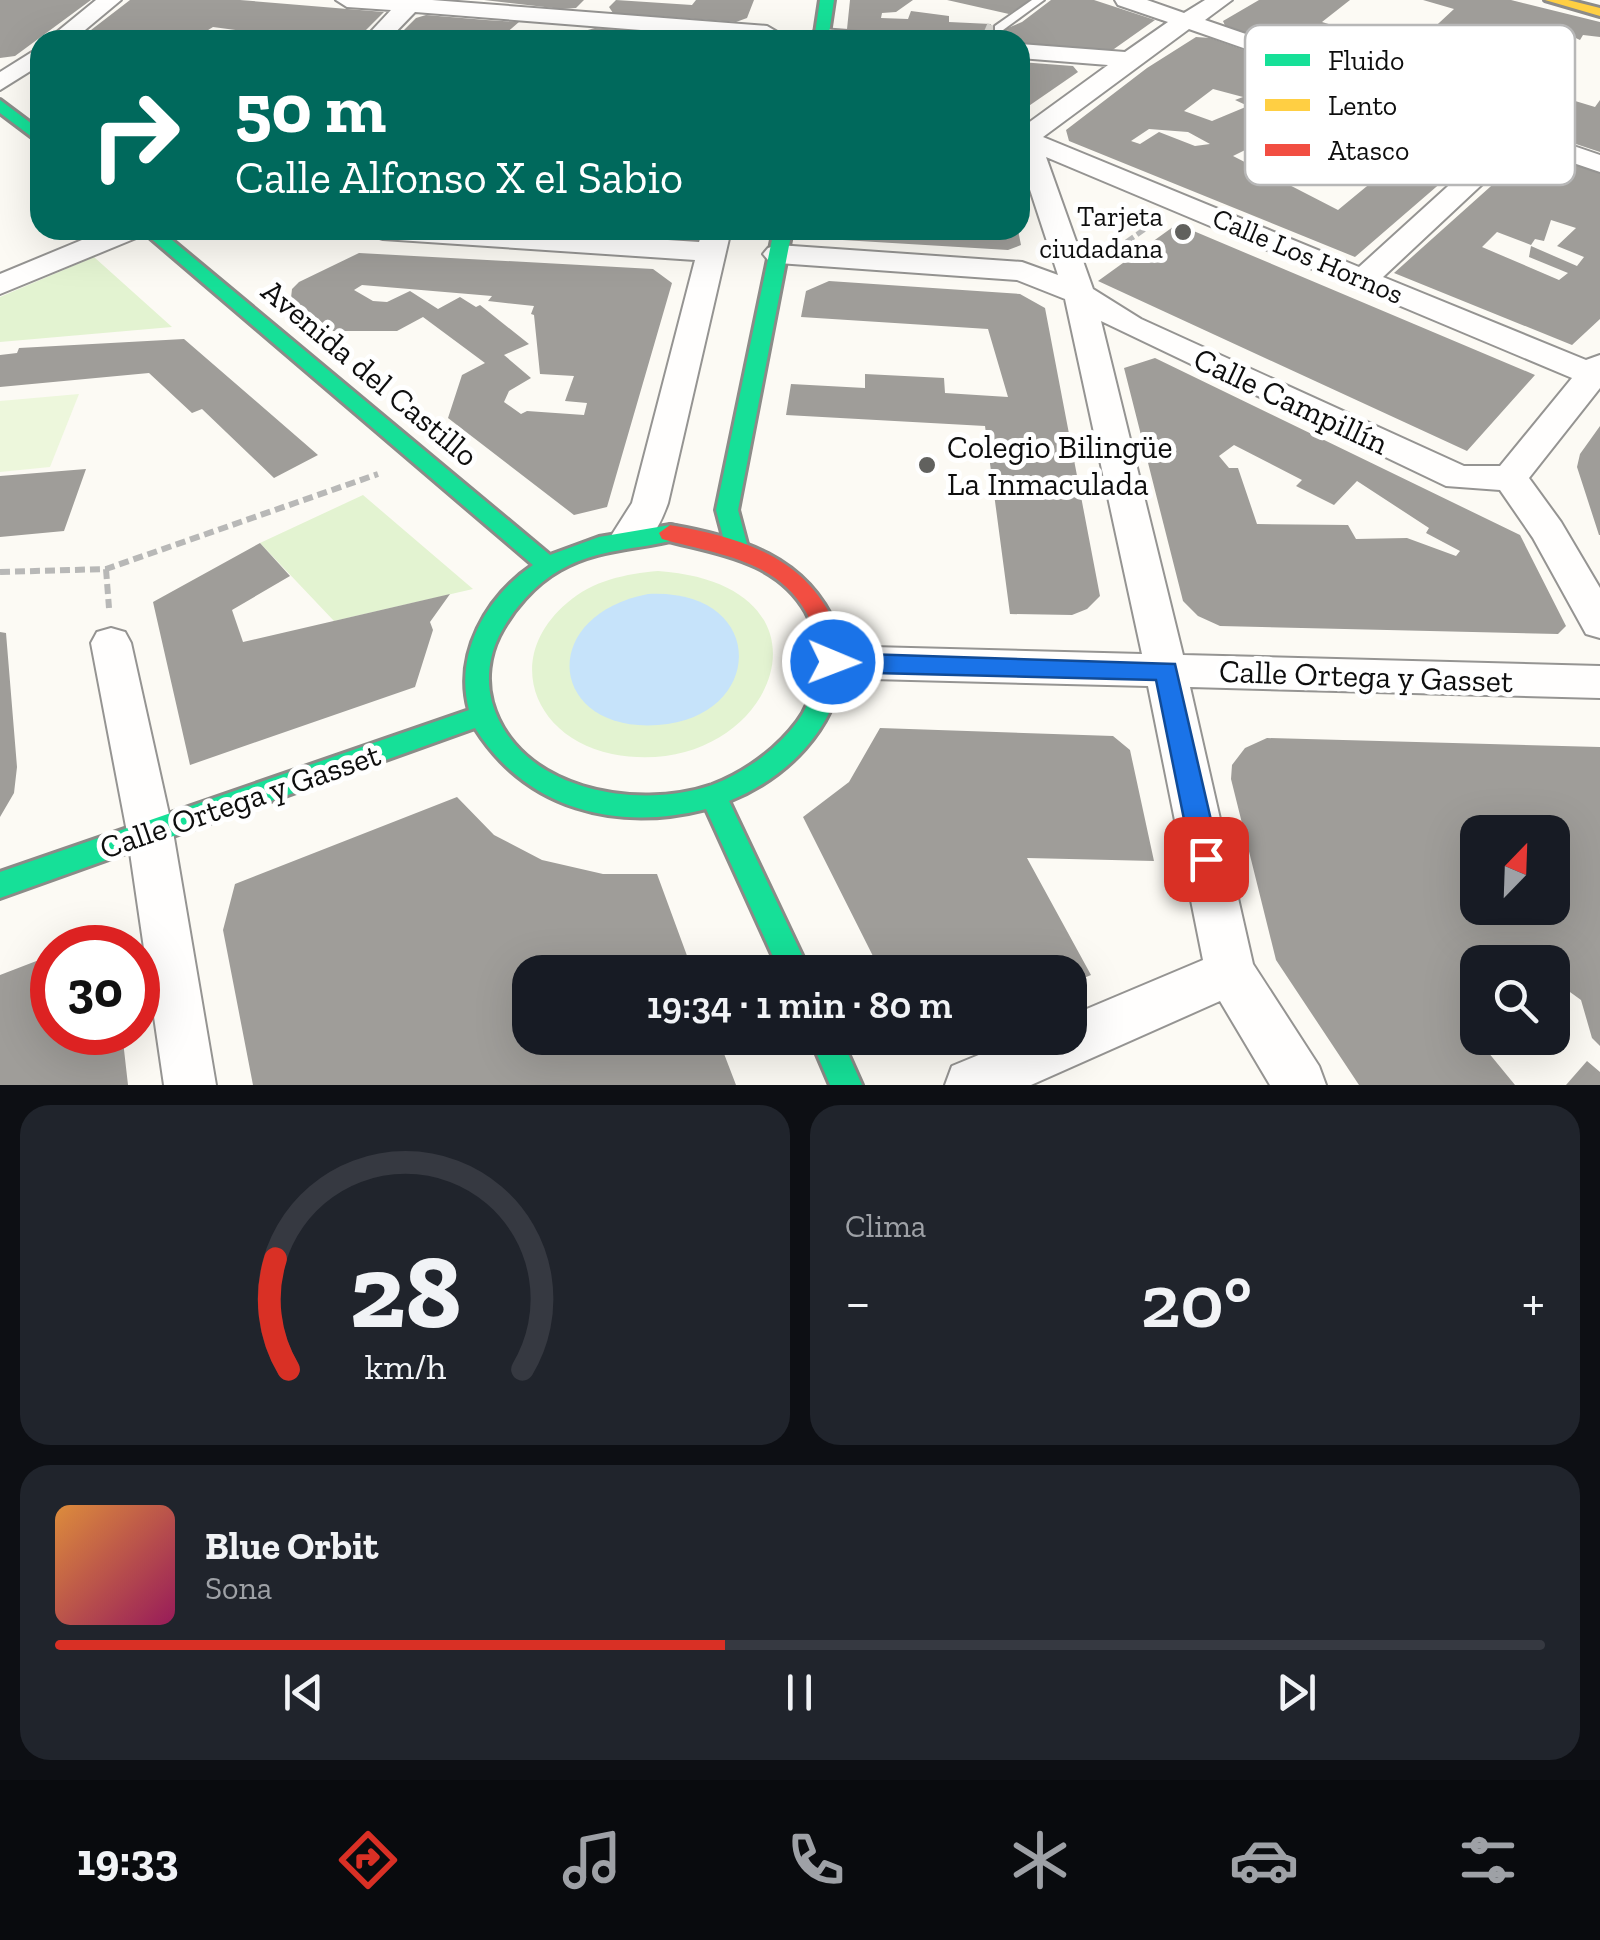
<!DOCTYPE html>
<html lang="es">
<head>
<meta charset="utf-8">
<style>
	body { margin:0; font-family:"Zilla Slab",serif; background:#20242c; color:#f1f3f6; height:100vh; display:flex; flex-direction:column; font-size:38px; white-space:nowrap }
	* { box-sizing:border-box; margin:0 }
	p { font-size:32px; color:#9ea1a6 }
	.icon { flex:none; width:55px; height:55px; fill:none; stroke:currentColor; stroke-width:2; stroke-linecap:round; stroke-linejoin:round }
	.map { position:relative; height:1085px; overflow:hidden }
	.details { display:flex; flex-direction:column; gap:20px; padding:20px; background:#0d0f14; flex:1 }
	.details>* { flex:none }
	.hud { position:absolute; left:30px; top:30px; width:1000px; height:210px; border-radius:30px; box-shadow:0 10px 40px #0002; background:#00695c; color:#fff; overflow:hidden }
	.needle { width:65px; rotate:23deg }
	.tools { position:absolute; left:1460px; top:815px; display:grid; gap:20px }
	.tools a { display:grid; place-items:center; width:110px; height:110px; border-radius:20px; background:#171b24; box-shadow:0 10px 40px #0002; font-size:50px }
	.speed { position:absolute; left:30px; top:925px; display:flex; gap:20px; font-size:50px; font-weight:700; text-align:center }
	.speed>* { display:grid; place-content:center; width:130px; height:130px; border-radius:50%; background:#171b24; box-shadow:0 10px 40px #0002; line-height:1 }
	.speed .limit { border:15px solid #d22; background:#fff; color:#111 }
	.pin { position:absolute; display:grid; place-items:center; width:85px; height:85px; color:#fff; margin:-42px; border-radius:20px; box-shadow:0 5px 15px #0006 }
	.me { position:absolute; width:110px; margin:-55px; rotate:91deg; stroke-linejoin:round; filter:drop-shadow(0 0 8px #0008) }
	.turn { display:flex; align-items:center; gap:35px; height:210px; padding:0 40px; font-size:45px }
	.turn .icon { width:130px; height:130px; stroke-width:2.5 }
	.turn b { display:block; font-size:70px; line-height:85px }
	.big { font-size:75px; font-weight:600; line-height:1.1 }
	.details .tile { flex:1; display:flex; flex-direction:column; justify-content:center; gap:15px; min-width:0; padding:0 35px; border-radius:30px; background:#20242c }
	.details .dial { align-items:center; gap:0 }
	.dial svg { height:260px; overflow:visible; fill:none; stroke:#363941; stroke-width:7; stroke-linecap:round; text-anchor:middle }
	.dial text { fill:#f1f3f6; stroke:none }
	.song { display:flex; align-items:center; gap:30px }
	.cover { width:120px; height:120px; border-radius:15px; background:linear-gradient(135deg,hsl(30 70% 55%),hsl(330 70% 35%)) }
	.played { height:10px; border-radius:5px; background:linear-gradient(90deg,#d93025 45%,#363941 45%) }
	.keys { display:flex; justify-content:space-around; direction:ltr }
	.heat { display:flex; justify-content:space-between; align-items:center; font-size:55px; direction:ltr }
	.details .tiles { flex:1; display:grid; gap:20px; grid-template-columns:1fr 1fr }
	.tile:last-child { grid-column:span 2 }
	.trip { position:absolute; left:512px; top:955px; width:575px; height:100px; border-radius:30px; background:#171b24; box-shadow:0 10px 40px #0002; font-weight:600; line-height:100px; text-align:center }
	.dock { display:flex; height:160px; justify-content:space-around; align-items:center; background:#090b0e; color:#9ea1a6 }
	.dock .icon { width:70px; height:70px }
	.dock .on { color:#d93025 }
	.dock b { font-size:45px; color:#f1f3f6 }
	.map>svg:first-child { display:block }
</style>
</head>
<body>
<div class="map">
<svg width="1600" height="1085" viewBox="0 0 1600 1085">
	<rect width="100%" height="100%" fill="#fcfaf4"/>
	<!-- green -->
	<path fill="#e3f3d1" d="M94 257 172 327 0 342V297Z
		M363 495 473 589 334 621 260 543Z
		M658 571C856 585 770 785 612 754 534 738 502 658 567 603 593 580 626 574 658 571Z"/>
	<!-- pitch -->
	<path fill="#edf7dc" d="M79 394 50 467 0 472V401Z"/>
	<!-- water -->
	<path fill="#c6e3fa" d="M648 594C768 588 767 717 658 725 549 733 535 616 648 594Z"/>
	<!-- building -->
	<path fill="#9f9d99" fill-rule="evenodd" d="M0 0H91L15 56 0 58Z
		M130 0H240L384 12 356 40H310L213 27 192 40H78Z
		M484 0H584L576 8 562 9Z
		M616 0 692 5 696 0H754L747 18 736 22 613 13 609 7Z
		M850 0H913L896 12 882 13 881 18 908 19 911 11 949 16V22L991 24V29L1003 30 1022 22 1051 0H1094L1155 20 1114 49 1104 51 1020 44V40L853 32 847 29Z
		M947 0H1031L1009 14Z
		M1259 0H1350L1322 22 1388 42 1371 53 1427 73 1444 64 1477 76 1462 85 1486 93 1503 79 1595 107 1600 100V152L1226 28 1223 21Z
		M1423 0H1511L1600 22V37L1583 35 1580 40 1550 26 1502 79 1411 49 1454 9ZM1472 28 1490 32 1517 40 1497 59 1453 45Z
		M426 15 486 20 519 22 498 40 431 34 427 40H394L416 18Z
		M595 28 710 37V40H575L584 31Z
		M1196 37 1210 38 1355 89 1322 112 1233 156 1338 210 1401 158 1355 141 1405 106 1494 137 1355 257 1069 141 1066 130 1147 68ZM1213 89 1243 97 1235 100 1248 106 1212 121 1184 111ZM1149 129 1188 132 1210 144 1195 146 1159 132 1140 144 1131 141Z
		M1020 62 1073 66 1078 72 1020 112Z
		M1529 152H1543L1600 170V319L1572 345 1394 273ZM1551 220 1576 228 1557 246 1584 257 1577 266 1531 246 1529 257 1568 273 1559 280 1482 247 1497 232 1531 245 1535 239 1544 241Z
		M1177 224 1535 375 1467 451 1098 281Z
		M811 230H1018L1021 245 1008 250 826 239Z
		M359 253 653 269 672 283 607 507 574 515 448 418 462 375 485 363 423 317 397 331H333L291 298 292 289 299 282ZM362 285 492 296 488 301 534 306 531 314 534 315 540 374 574 376 565 401 587 403 584 415 527 411 521 414 504 402 509 391 531 378 504 355 529 344 480 305 476 307 460 297 438 309 410 291 387 302 373 301 354 290Z
		M829 281 1020 294 1045 308 1100 596 1087 609 1072 615 1010 614 985 426 786 415 791 384 865 388V374L944 378 945 393 1008 397 988 329 801 317 806 291Z
		M184 339 318 455 274 478 202 409 192 413 149 373 0 387V355L17 353 19 348Z
		M1155 358 1520 535 1566 626 1558 634 1220 626 1198 616 1183 601 1124 368ZM1234 445 1302 480 1296 486 1334 505 1357 481 1429 528 1426 533 1460 551 1456 556 1407 538 1356 539 1348 525 1257 524 1238 468H1229L1219 456Z
		M1600 426V535H1599L1577 467 1580 454Z
		M86 469 64 531 0 537V476Z
		M260 543 290 576 232 610 243 642 450 594 430 622 433 630 415 687 190 765 153 602Z
		M0 632 6 633 17 767 14 793 0 817Z
		M880 728 1113 736 1130 750 1154 861 1027 858 1091 975 1070 984V972H881L803 817 849 782Z
		M1267 738 1600 747V1046L1592 1038 1581 1000 1552 979V962H1478V1032L1474 1035 1515 1085H1359L1276 960 1231 779 1232 765 1245 748ZM1478 832H1552V908H1478Z
		M457 797 494 835 542 860 603 874H657L693 972H530V1038H718L736 1085H253L223 930 235 884Z
		M52 955V1032H122L128 1085H0V975Z
		M1587 1061 1600 1072V1085H1566Z"/>
	<g fill="none" stroke-linecap="round" stroke-linejoin="round">
		<!-- street-tunnel -->
		<path stroke="#d8d7d2" stroke-width="25" stroke-dasharray="25 12" stroke-linecap="butt" d="M994 40 999 28"/>
		<defs>
			<path id="lane" d="M1032 0H1044L1003 30H995V26Z"/>
			<path id="street" d="M96 0H121L73 40H47Z
				M336 0H432L767 26 779 33 767 40 415 12 388 40H363L391 10 347 7Z
				M1115 0H1147L1184 13 1205 0H1232L1205 20 1600 155V172L1523 146 1383 277 1586 360 1600 355V388L1529 478 1561 522 1600 588V638L1586 634 1533 538 1500 490 1446 486 1101 321 1183 655 1600 666V698L1190 687 1253 964 1319 1066 1326 1085H1270L1220 1001 1031 1085H945L952 1066 1020 1038H1070V1016L1203 960 1148 686 833 678 819 673 813 662 819 651 833 646 1142 654 1065 299 1017 280 778 263 768 260 763 254 768 248 778 245 1022 262 1058 275 1020 159V129L1108 65 1020 58V44L1125 52 1168 22 1118 5ZM1189 29 1501 138 1359 267 1043 137ZM1046 157 1572 378 1500 466H1464L1141 319 1093 289Z
				M822 29 874 33 886 40H813L810 36 814 31Z
				M40 47V65L0 90V72Z
				M106 230H145L141 236 0 294V274Z
				M369 230H512L699 242 703 230H731L668 503C659 528 647 554 617 545L611 536 632 503 695 260 383 239 373 236Z
				M111 628 125 632 131 643 173 832 216 1085H164L127 832 91 643 97 632Z"/>
			<path id="fast" d="M820 0H834L828 40H814Z
				M0 100 40 130V143L0 113Z
				M141 230H160L550 555 599 537 670 525 678 527 681 533 678 539C638 550 598 548 560 570 535 584 512 610 499 636 489 656 486 680 492 702 517 790 636 811 712 785 744 773 776 750 797 722 813 702 812 680 823 659H841L844 666C834 730 788 777 729 801L810 972H780L706 809C616 832 526 809 475 728L0 898V872L469 710C454 654 486 597 533 565Z
				M774 230H792L738 510 747 544 736 552 725 544 716 510Z
				M810 1038H841L862 1085H830Z"/>
			<path id="slow" d="M1545 0H1568L1600 8V16Z"/>
			<path id="jam" d="M670 525C740 537 807 557 836 627 842 640 847 660 841 673H823C814 654 817 631 806 612 776 559 715 554 662 539L659 533Z"/>
		</defs>
		<!-- lane casing -->
		<use href="#lane" stroke="#959492" stroke-width="4"/>
		<!-- street casing -->
		<use href="#street" stroke="#959492" stroke-width="4"/>
		<!-- fast casing -->
		<use href="#fast" stroke="#8c8b88" stroke-width="6"/>
		<!-- slow casing -->
		<use href="#slow" stroke="#8c8b88" stroke-width="6"/>
		<!-- jam casing -->
		<use href="#jam" stroke="#8c8b88" stroke-width="6"/>
		<!-- path-far1 -->
		<path stroke="#b8b8b7" stroke-width="5" stroke-dasharray="9 4" stroke-linecap="butt" d="M270 230 312 237 348 233
			M1105 257 1152 224"/>
		<!-- path -->
		<path stroke="#b8b8b7" stroke-width="6" stroke-dasharray="10 5" stroke-linecap="butt" d="M106 569 109 608
			M0 572 106 569 378 474"/>
		<!-- lane -->
		<use href="#lane" fill="#fffefd" fill-rule="evenodd"/>
		<!-- street -->
		<use href="#street" fill="#fffefd" fill-rule="evenodd"/>
		<!-- fast -->
		<use href="#fast" fill="#16e098" fill-rule="evenodd"/>
		<!-- slow -->
		<use href="#slow" fill="#ffcf43" fill-rule="evenodd"/>
		<!-- jam -->
		<use href="#jam" fill="#f24e42" fill-rule="evenodd"/>
	</g>
	<!-- route -->
	<path fill="#1a73e8" stroke="#114b97" stroke-width="2.5" d="M833 653 1175 664 1220 859 1216 868 1206 872 1196 868 1192 859 1156 680 833 672 824 669 820 662 824 655Z"/>
	<!-- markers -->
	<g fill="#61615e" stroke="#fff" stroke-width="4">
		<circle cx="1183" cy="232" r="10"/>
		<circle cx="927" cy="465" r="10"/>
	</g>
	<g text-anchor="middle" dominant-baseline="central" stroke-width="10" stroke-linejoin="round" paint-order="stroke">
		<!-- far-poi labels -->
		<g font-size="28" fill="#0e0e0e" stroke="#fff" text-anchor="end">
			<text x="1163" y="216">Tarjeta<tspan x="1163" dy="32">ciudadana</tspan></text>
		</g>
		<!-- far-street labels -->
		<g font-size="28" fill="#0e0e0e" stroke="#fff">
			<text transform="translate(1308 256) rotate(23)">Calle Los Hornos</text>
		</g>
		<!-- street labels -->
		<g font-size="32" fill="#0e0e0e" stroke="#fff">
			<text transform="translate(370 373) rotate(40)">Avenida del Castillo</text>
			<text transform="translate(1291 401) rotate(25)">Calle Campillín</text>
			<text transform="translate(1366 676) rotate(2)">Calle Ortega y Gasset</text>
			<text transform="translate(240 801) rotate(-19)">Calle Ortega y Gasset</text>
		</g>
		<!-- poi labels -->
		<g font-size="32" fill="#0e0e0e" stroke="#fff" text-anchor="start">
			<text x="947" y="447">Colegio Bilingüe<tspan x="947" dy="37">La Inmaculada</tspan></text>
		</g>
	</g>
	<!-- legend -->
	<rect x="1245" y="25" width="330" height="160" rx="15" fill="#fff" stroke="#b7b7b7" stroke-width="2.5"/>
	<rect x="1265" y="54" width="45" height="12" fill="#16e098"/>
	<rect x="1265" y="99" width="45" height="12" fill="#ffcf43"/>
	<rect x="1265" y="144" width="45" height="12" fill="#f24e42"/>
	<g font-size="28" fill="#0e0e0e">
		<text x="1328" y="70">Fluido</text>
		<text x="1328" y="115">Lento</text>
		<text x="1328" y="160">Atasco</text>
	</g>
</svg>
<div class="tools">
<a><svg class="needle" viewBox="-14 -14 28 28"><path d="M0-13l5 13h-10z" fill="#e53935"/><path d="M0 13l5-13h-10z" fill="#9ea1a6"/></svg></a>
<a><svg class="icon" aria-label="search" viewBox="0 0 24 24"><circle cx="10" cy="10" r="6"/><path d="M15 15l6 6"/></svg></a>
</div>
<div class="speed"><div class="limit">30</div></div>
<div class="pin" style="left:1206px;top:859px;background:#d93025"><svg class="icon" aria-label="arrive" viewBox="0 0 24 24"><path d="M6 21V4h12l-3 4 3 4H6"/></svg></div>
<svg class="me" style="left:833px;top:662px" viewBox="-20 -20 40 40"><circle r="17" fill="#1a73e8" stroke="#fff" stroke-width="3"/><path d="M0-11L8 9 0 5-8 9z" fill="#fff"/></svg>
<div class="trip">19:34 · 1 min · 80 m</div>
<div class="hud">
<div class="turn"><svg class="icon" aria-label="right" viewBox="0 0 24 24"><path d="M7 20v-9h11M14 6l5 5-5 5"/></svg><div><b>50 m</b>Calle Alfonso X el Sabio</div></div>
</div>
</div>
<section class="details">
<div class="tiles">
<div class="tile dial"><svg viewBox="0 0 100 80">
<path d="M14 69A42 42 0 1 1 86 69"/>
<path d="M14 69A42 42 0 0 1 10 35" stroke="#d93025"/>
<text x="50" y="56" font-size="32" font-weight="700">28</text>
<text x="50" y="72" font-size="11">km/h</text>
</svg></div>
<div class="tile"><p>Clima</p>
<div class="heat"><a>−</a><b class="big">20°</b><a>+</a></div>
</div>
<div class="tile">
<div class="song"><i class="cover"></i><div><b>Blue Orbit</b><p>Sona</p></div></div>
<div class="played"></div>
<div class="keys"><svg class="icon" aria-label="previous" viewBox="0 0 24 24"><path d="M18 5L8 12l10 7zM5 5v14"/></svg><svg class="icon" aria-label="pause" viewBox="0 0 24 24"><path d="M8 5v14M16 5v14"/></svg><svg class="icon" aria-label="next" viewBox="0 0 24 24"><path d="M6 5l10 7-10 7zM19 5v14"/></svg></div>
</div>
</div>
</section>
<nav class="dock">
<b>19:33</b>
<svg class="icon on" aria-label="directions" viewBox="0 0 24 24"><path d="M12 3l9 9-9 9-9-9zM9 14v-3h6M13 9l2 2-2 2"/></svg>
<svg class="icon" aria-label="music" viewBox="0 0 24 24"><path d="M9 18V5l10-2v13"/><circle cx="6" cy="18" r="3"/><circle cx="16" cy="16" r="3"/></svg>
<svg class="icon" aria-label="phone" viewBox="0 0 24 24"><path d="M5 4h4l2 5-3 2q2 4 5 5l2-3 5 2v4C11 20 4 13 5 4z"/></svg>
<svg class="icon" aria-label="climate" viewBox="0 0 24 24"><path d="M12 3v18M4 7l16 10M4 17L20 7"/></svg>
<svg class="icon" aria-label="car" viewBox="0 0 24 24"><path d="M5 17H2v-5l4-1 3-4h7l3 4 3 1v5h-3M9 17h6M6 11h13"/><circle cx="7" cy="17" r="2"/><circle cx="17" cy="17" r="2"/></svg>
<svg class="icon" aria-label="filters" viewBox="0 0 24 24"><path d="M4 7h16M4 17h16"/><circle cx="9" cy="7" r="2"/><circle cx="15" cy="17" r="2"/></svg>
</nav>
</body>
</html>
